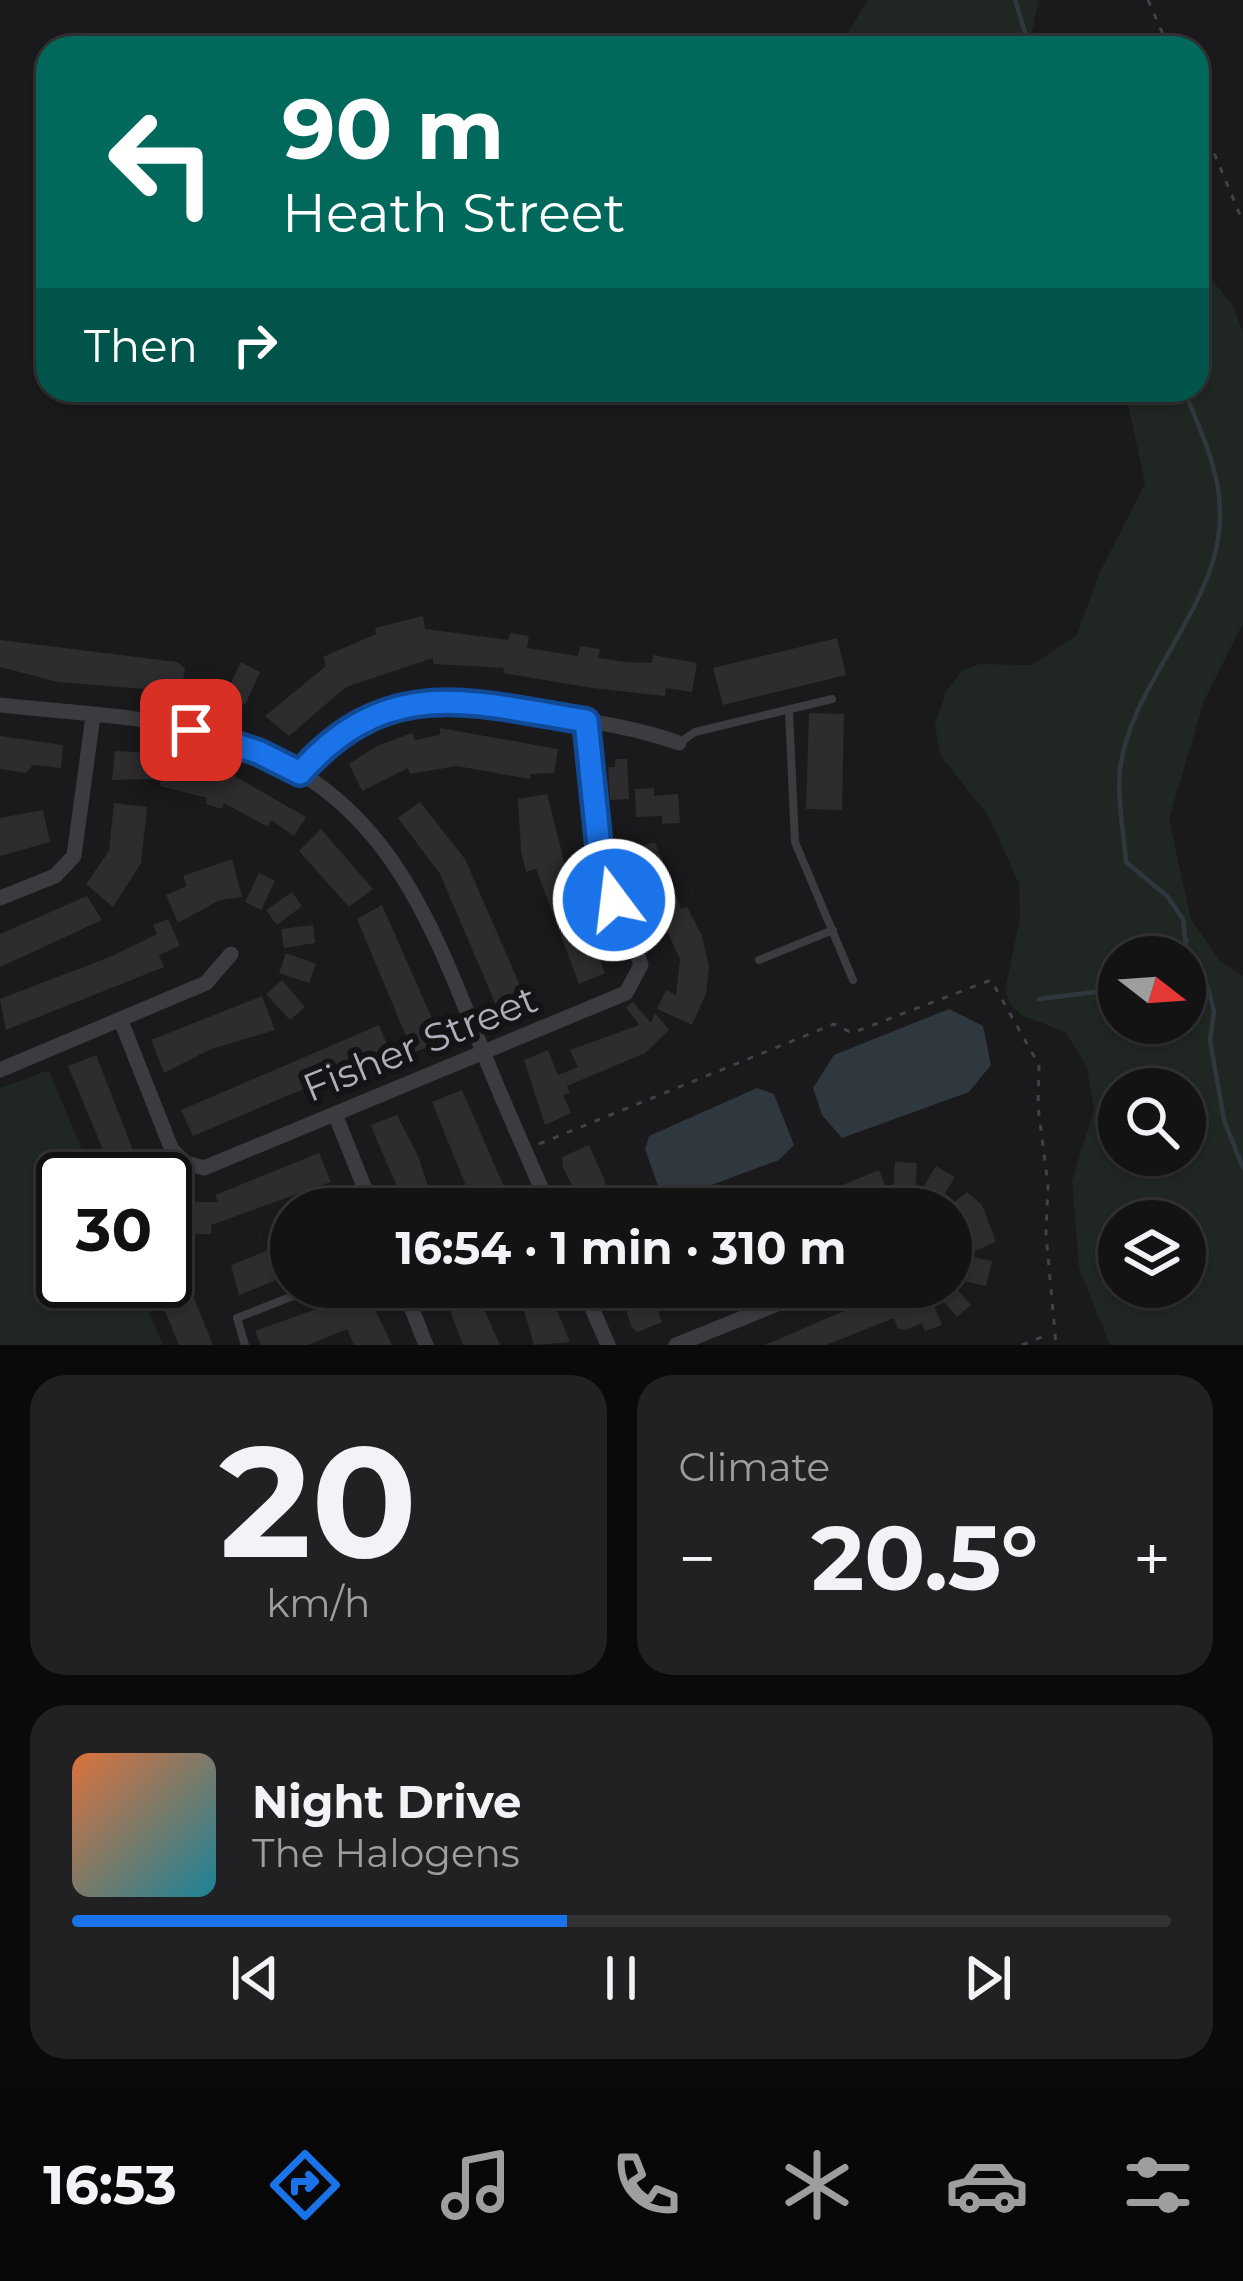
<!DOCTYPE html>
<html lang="en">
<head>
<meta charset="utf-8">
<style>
	body { margin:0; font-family:Montserrat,sans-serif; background:#212022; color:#f1f3f6; height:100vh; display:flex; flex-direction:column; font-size:45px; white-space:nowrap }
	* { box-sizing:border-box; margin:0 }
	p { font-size:39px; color:#9d9ea0 }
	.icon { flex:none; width:66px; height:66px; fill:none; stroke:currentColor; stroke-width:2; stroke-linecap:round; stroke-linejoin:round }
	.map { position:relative; height:1345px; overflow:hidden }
	.details { display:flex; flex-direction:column; gap:30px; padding:30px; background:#0b0a0b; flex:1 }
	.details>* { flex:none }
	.top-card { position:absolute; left:36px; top:36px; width:1173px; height:366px; border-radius:36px; box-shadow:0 3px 9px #0004,0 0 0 3px #333234; background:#00695c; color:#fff; overflow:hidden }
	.needle { width:78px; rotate:107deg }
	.controls { position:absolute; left:1098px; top:936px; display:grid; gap:24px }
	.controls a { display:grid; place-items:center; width:108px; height:108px; border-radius:50%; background:#141314; box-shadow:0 3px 9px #0004,0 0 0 3px #333234; font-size:60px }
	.speed { position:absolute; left:36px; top:1152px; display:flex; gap:24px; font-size:60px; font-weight:700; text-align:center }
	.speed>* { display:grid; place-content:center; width:156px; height:156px; border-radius:50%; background:#141314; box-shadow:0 3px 9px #0004,0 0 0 3px #333234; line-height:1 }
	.speed .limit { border:6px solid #111; border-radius:18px; background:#fff; color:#111 }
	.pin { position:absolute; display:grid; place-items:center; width:102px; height:102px; color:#fff; margin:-51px; border-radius:24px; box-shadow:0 6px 18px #0006 }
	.me { position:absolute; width:132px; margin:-66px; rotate:345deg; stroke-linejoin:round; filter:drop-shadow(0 0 9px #0008) }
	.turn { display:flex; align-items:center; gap:42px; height:252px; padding:0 48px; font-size:54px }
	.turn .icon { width:156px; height:156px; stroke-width:2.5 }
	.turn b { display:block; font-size:84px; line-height:102px }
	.then { display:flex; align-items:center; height:114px; padding:0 48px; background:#0003; gap:24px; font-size:45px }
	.big { font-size:90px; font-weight:700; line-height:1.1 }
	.details .tile { flex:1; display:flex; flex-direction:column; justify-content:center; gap:18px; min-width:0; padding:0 42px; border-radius:36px; background:#212022 }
	.details .dial { align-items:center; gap:0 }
	.dial b { font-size:156px; line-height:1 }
	.song { display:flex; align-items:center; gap:36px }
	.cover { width:144px; height:144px; border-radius:18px; background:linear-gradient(135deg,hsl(20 70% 55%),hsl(190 70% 35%)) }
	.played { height:12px; border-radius:6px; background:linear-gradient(90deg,#1a73e8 45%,#333234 45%) }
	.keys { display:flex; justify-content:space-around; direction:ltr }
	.heat { display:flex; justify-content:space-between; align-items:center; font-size:66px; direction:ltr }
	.details .tiles { flex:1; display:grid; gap:30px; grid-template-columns:1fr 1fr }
	.tile:last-child { grid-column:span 2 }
	.trip { position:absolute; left:270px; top:1188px; width:702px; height:120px; border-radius:60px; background:#141314; box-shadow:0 3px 9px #0004,0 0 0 3px #333234; font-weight:700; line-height:120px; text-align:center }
	.tab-bar { display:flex; height:192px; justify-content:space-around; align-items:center; background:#080808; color:#9d9ea0 }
	.tab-bar .icon { width:84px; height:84px }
	.tab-bar .selected { color:#1a73e8 }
	.tab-bar b { font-size:54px; color:#f1f3f6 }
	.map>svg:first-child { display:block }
</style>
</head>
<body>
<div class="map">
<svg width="1243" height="1345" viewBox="0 0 1243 1345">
	<rect width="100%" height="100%" fill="#1a191b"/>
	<!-- green -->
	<path fill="#202621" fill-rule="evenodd" d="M868 0H1039L1028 48H838Z
		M1197 261 1233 306 1243 332V623L1204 701 1169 819 1191 919 1220 961 1243 976V1345H1110L1079 1268 1072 1181 1094 1109 1087 1067 1065 1032 1021 1015 1010 1004 1005 990 1020 918 1019 884 989 817 940 755 935 725 947 690 963 670 980 664 1032 665 1077 635 1098 576 1145 483 1125 390H1197ZM1119 957H1185V1023H1119ZM1119 1089H1185V1155H1119ZM1119 1221H1185V1287H1119Z
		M49 1070 94 1179H63V1281H136L163 1345H0V1088Z"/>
	<!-- water -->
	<path fill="#30383f" d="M949 1009 983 1026 991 1065 969 1092 842 1138 822 1115 813 1088 834 1055Z
		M757 1088 774 1094 794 1145 779 1160 682 1196 658 1186 645 1149 649 1136Z"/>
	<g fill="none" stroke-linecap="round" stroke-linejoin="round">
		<!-- stream -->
		<path stroke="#30383f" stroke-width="4.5" d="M1015 0 1030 48
			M1184 390C1200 430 1220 469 1220 513 1222 604 1129 684 1120 770 1117 799 1124 833 1126 862L1167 896 1183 919 1188 964 1208 987 1214 1012 1210 1040 1224 1120 1243 1168
			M1166 957 1187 941
			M1039 999 1119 989"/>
	</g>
	<!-- building -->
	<path fill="#2d2c2f" d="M423 616 425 629 508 640 510 633 529 636 527 648 578 656 580 646 600 649 598 658 627 662 652 663 653 655 697 663 692 692 666 688 665 696 593 688 503 673 504 668 433 664V658L346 687 289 736 265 716 326 666 323 657 376 634 375 628Z
		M837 638 846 675 723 705 713 668Z
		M0 640 177 662 185 668 181 692 58 682 0 667Z
		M241 662 260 672 245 705 225 695Z
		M809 713 844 714 842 810 806 809Z
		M440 728 558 749 554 773 530 774V779L457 766 410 774 408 768 362 791 349 764 375 747 412 733 415 740 440 735Z
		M0 736 63 745 61 768 33 765 26 773 0 769Z
		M115 751 156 753 231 774 306 817 294 836 271 820 268 827 224 803 222 809 206 804 207 798 160 786 161 779 112 780Z
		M615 759H627L629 799 610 800 608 767H615Z
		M654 788V796L678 794 680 823 662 824V816L636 817 635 789Z
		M547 794 570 885 605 973 579 984 536 869 526 872 521 851 518 799Z
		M420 802 465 859 528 1004 503 1015 496 1005 440 874 398 818Z
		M114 803 147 807 141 863 113 907 86 884 109 851Z
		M43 810 50 842 0 856V818Z
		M321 829 373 889 349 907 299 851Z
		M655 842 681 909 687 907 702 936 709 967 706 994 692 1025 657 1009 666 990 676 995 680 959 658 912 648 908 626 849Z
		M232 859 242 897 220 900 178 923 166 895 187 886 183 876Z
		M259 873 275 881 261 910 245 902Z
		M292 892 302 906 277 925 266 910Z
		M87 896 102 920 0 967V934Z
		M382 905 442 1041 413 1053 357 919Z
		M168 919 180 946 159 955 164 967 6 1030 0 999 112 956 157 934 153 925Z
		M313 925 315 943 284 948 281 929Z
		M286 953 316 964 309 983 279 973Z
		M282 980 305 1007 290 1020 266 994Z
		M262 996 275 1030 211 1049 164 1073 151 1040Z
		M633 1002 651 1023 655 1013 669 1030 645 1053 567 1086 570 1093 563 1095 571 1113 545 1125 524 1060 548 1050 558 1075 578 1067 570 1050 639 1025 626 1007Z
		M379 1025 398 1071 390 1074 381 1056 193 1136 181 1110Z
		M96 1055 137 1160 112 1171 68 1066Z
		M462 1090 502 1182 511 1209H480L470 1184 466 1186 432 1102Z
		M397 1115 418 1156 436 1209H407L378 1143 371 1125Z
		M589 1145 616 1206 610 1209H585L563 1168 562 1157Z
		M319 1153 331 1182 211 1225V1234H192L191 1202H218L215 1195Z
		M895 1162 917 1163 915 1196 893 1198Z
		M936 1166 955 1177 938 1205 919 1194Z
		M879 1170 891 1199 869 1209H846L837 1187Z
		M967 1192 982 1205 996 1242 965 1255 992 1261 986 1286 959 1280 966 1246 951 1205Z
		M167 1196 185 1202 176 1230 165 1227Z
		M291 1241V1274L239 1295 231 1265Z
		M185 1276 213 1345H179L158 1294Z
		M951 1282 971 1305 957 1317 937 1294Z
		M441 1287H474L500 1345H463Z
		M517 1287 548 1289 570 1342 534 1345Z
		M618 1287H649L662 1322 638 1332 632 1328Z
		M366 1291 392 1345H354L347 1329 308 1345H261L255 1331Z
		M895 1297 908 1303 920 1298 923 1306 931 1299 942 1325 925 1331 922 1323 906 1330 898 1329 894 1318 826 1345H765L874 1298 883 1303Z"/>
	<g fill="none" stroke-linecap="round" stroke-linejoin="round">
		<!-- path -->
		<path stroke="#414247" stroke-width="3" stroke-dasharray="6 9" stroke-linecap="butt" d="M1148 0 1169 48
			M1197 112 1243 222
			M539 1144 834 1024 852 1033 991 980 1039 1065 1038 1107 1048 1185 1046 1234 1056 1345
			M1022 1345 1049 1334"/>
		<!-- service -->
		<path stroke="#3b3b40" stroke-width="8" d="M789 712 795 842 853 980
			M679 743 695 732 832 699
			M759 960 833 930
			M245 1345 237 1318 316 1287"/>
		<!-- minor -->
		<path stroke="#3b3b40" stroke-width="15" d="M0 705C71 713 149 715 217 736 380 785 425 906 482 1049 503 1103 528 1156 550 1209
			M300 773C376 687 438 697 543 714 589 721 635 727 679 743
			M0 898 55 876 74 856 93 716
			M121 1021 172 1150 186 1163 204 1168 626 993 641 965 599 846 586 720
			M0 1070 206 983 231 954
			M335 1114 373 1209
			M403 1287 426 1345
			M583 1287 608 1345
			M676 1345 819 1287"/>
	</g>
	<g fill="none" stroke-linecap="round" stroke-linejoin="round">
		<defs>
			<path id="route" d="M191 730 258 752 300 773C388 674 469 702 586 721L599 846 614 900"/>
		</defs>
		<!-- route casing -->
		<use href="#route" stroke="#114b97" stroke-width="30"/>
		<!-- route -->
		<use href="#route" stroke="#1a73e8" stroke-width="21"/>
	</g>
	<g text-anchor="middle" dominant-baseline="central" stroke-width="12" stroke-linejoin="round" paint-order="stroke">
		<!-- street labels -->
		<g font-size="39" fill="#adb0ba" stroke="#141416">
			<text transform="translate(420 1043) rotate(-22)">Fisher Street</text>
		</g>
	</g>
</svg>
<div class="controls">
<a><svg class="needle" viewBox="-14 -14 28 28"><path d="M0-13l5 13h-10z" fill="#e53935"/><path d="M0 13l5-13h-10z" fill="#9d9ea0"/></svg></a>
<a><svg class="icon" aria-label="search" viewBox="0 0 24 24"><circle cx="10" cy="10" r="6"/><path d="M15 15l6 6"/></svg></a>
<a><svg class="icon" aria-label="layers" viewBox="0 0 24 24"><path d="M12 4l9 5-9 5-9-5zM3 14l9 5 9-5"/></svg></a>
</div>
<div class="speed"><div class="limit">30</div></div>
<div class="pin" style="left:191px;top:730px;background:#d93025"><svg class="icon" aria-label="arrive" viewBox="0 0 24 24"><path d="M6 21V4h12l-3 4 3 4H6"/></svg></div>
<svg class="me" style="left:614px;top:900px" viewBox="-20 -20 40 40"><circle r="17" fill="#1a73e8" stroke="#fff" stroke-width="3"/><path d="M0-11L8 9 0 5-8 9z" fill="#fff"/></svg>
<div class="trip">16:54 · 1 min · 310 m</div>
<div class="top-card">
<div class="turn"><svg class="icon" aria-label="left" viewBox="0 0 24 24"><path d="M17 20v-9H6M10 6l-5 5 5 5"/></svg><div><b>90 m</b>Heath Street</div></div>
<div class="then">Then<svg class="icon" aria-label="right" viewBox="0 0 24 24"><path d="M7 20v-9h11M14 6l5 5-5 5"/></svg></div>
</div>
</div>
<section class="details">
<div class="tiles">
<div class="tile dial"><b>20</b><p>km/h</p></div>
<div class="tile"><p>Climate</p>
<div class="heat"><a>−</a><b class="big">20.5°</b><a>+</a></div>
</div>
<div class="tile">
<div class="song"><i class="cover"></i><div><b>Night Drive</b><p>The Halogens</p></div></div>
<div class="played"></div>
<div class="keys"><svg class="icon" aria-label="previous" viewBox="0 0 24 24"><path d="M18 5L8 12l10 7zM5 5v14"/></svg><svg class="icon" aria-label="pause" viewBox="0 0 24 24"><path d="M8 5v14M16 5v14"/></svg><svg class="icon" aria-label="next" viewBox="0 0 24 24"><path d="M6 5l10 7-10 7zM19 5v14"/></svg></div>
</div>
</div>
</section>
<nav class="tab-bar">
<b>16:53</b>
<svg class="icon selected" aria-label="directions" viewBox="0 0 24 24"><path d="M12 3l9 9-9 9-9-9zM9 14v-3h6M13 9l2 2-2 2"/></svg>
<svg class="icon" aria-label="music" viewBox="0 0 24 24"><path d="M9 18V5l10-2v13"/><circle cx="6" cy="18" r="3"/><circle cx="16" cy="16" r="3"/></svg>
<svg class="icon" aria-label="phone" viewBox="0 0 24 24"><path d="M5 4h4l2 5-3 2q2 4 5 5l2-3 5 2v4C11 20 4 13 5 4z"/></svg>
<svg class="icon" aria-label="climate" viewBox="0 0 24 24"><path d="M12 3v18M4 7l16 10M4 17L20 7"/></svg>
<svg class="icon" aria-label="car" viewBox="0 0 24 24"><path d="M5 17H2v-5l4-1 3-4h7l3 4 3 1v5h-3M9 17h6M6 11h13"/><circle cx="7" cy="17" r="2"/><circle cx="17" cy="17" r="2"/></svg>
<svg class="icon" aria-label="filters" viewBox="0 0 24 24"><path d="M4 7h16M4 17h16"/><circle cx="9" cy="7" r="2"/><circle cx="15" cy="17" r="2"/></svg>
</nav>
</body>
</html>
